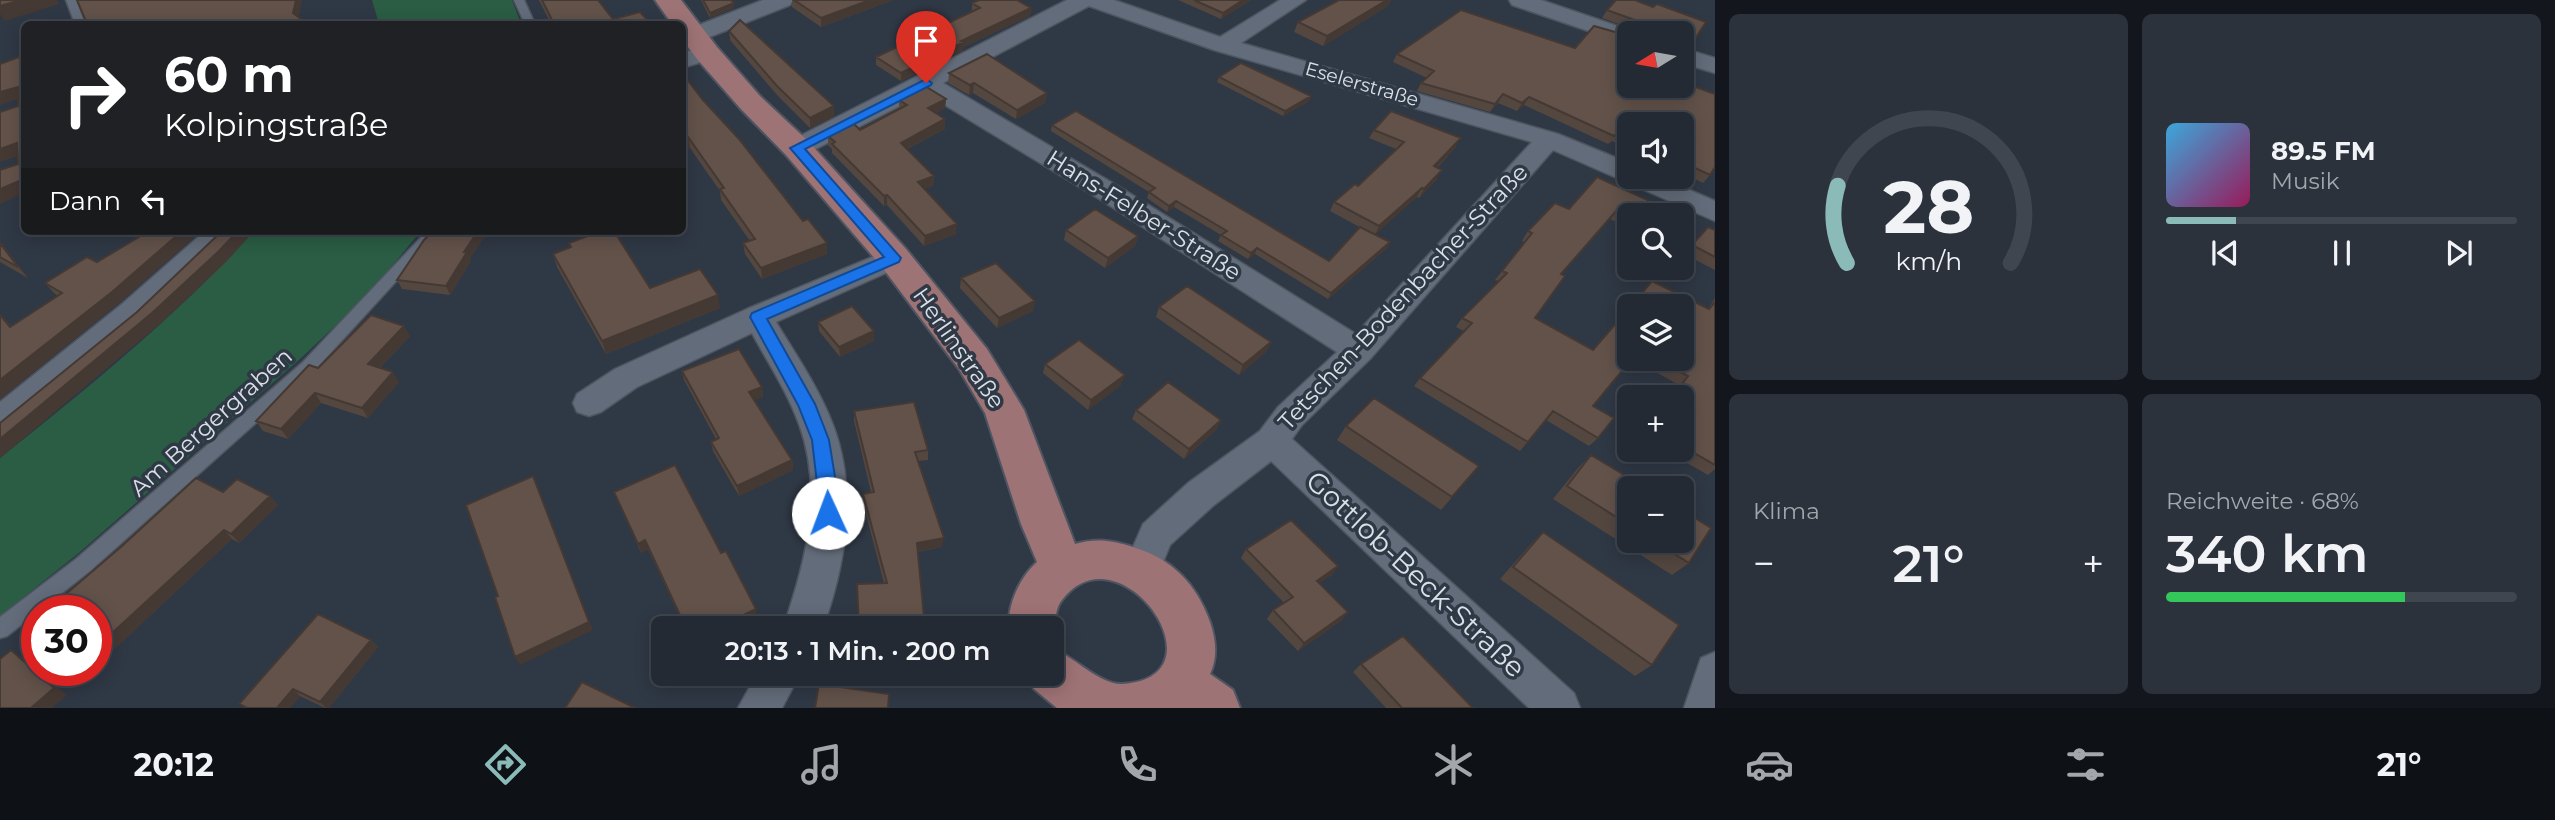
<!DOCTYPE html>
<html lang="de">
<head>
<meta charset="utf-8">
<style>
	body { margin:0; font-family:Montserrat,sans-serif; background:#2b323c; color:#f1f3f6; height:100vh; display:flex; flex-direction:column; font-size:26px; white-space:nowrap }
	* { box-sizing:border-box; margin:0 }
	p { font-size:23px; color:#a3a7ac }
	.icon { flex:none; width:38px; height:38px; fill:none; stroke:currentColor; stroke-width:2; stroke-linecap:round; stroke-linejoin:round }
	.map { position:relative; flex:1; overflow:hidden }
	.panel { display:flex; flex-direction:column; gap:14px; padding:14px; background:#13171d; width:840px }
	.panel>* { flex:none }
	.banner { position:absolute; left:21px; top:21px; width:665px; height:214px; border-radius:10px; box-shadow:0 4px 18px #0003,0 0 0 2px #40464f; background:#202124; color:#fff; overflow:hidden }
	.needle { width:46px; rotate:259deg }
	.buttons { position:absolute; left:1617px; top:21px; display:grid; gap:14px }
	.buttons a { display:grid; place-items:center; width:77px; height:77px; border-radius:10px; background:#232a34; box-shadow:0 4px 18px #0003,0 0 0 2px #40464f; font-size:35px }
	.speed { position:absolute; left:21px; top:595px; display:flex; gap:14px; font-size:35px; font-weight:700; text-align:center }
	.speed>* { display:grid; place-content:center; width:91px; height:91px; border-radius:50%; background:#232a34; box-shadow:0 4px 18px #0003,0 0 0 2px #40464f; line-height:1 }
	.speed .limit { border:10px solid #d22; background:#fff; color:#111 }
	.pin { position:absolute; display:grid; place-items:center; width:60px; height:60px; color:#fff; margin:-72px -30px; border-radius:50% 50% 50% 0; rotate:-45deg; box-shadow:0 0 7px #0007 }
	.pin .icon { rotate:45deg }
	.me { position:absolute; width:77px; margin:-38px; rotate:358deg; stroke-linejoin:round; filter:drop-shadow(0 0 5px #0008) }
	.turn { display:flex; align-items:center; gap:24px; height:147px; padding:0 28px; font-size:32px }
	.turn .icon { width:91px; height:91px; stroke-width:2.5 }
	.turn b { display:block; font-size:49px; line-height:60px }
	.then { display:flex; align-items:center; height:66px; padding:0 28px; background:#0003; gap:14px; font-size:26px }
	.big { font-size:52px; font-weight:600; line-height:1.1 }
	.panel .card { flex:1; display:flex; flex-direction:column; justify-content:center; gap:10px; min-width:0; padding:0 24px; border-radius:10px; background:#2b323c }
	.panel .dial { align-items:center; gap:0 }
	.dial svg { height:182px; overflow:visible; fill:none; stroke:#40464f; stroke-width:7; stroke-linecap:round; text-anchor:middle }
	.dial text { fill:#f1f3f6; stroke:none }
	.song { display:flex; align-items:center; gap:21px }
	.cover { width:84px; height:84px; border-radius:10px; background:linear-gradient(135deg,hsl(200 70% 55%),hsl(330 70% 35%)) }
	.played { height:7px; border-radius:4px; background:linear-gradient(90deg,#8bbbb9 20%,#40464f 20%) }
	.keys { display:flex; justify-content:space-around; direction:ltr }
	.heat { display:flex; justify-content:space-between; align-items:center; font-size:38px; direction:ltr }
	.charge { height:10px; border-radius:5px; background:linear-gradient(90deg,#34c759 68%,#40464f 0) }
	.panel .tiles { flex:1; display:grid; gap:14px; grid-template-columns:repeat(2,1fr) }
	.trip { position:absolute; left:651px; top:616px; width:413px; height:70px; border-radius:10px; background:#232a34; box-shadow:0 4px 18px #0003,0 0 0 2px #40464f; font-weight:600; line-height:70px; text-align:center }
	.tab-bar { display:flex; height:112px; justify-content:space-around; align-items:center; background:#0e1115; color:#a3a7ac }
	.tab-bar .icon { width:49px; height:49px }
	.tab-bar .active { color:#8bbbb9 }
	.tab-bar b { font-size:32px; color:#f1f3f6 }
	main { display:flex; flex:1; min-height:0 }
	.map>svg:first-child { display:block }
</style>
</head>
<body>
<main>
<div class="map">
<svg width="1715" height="708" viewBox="0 0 1715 708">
	<rect width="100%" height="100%" fill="#2f3845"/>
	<!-- green -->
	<path fill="#2a5d44" d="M372 0H512L521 24H379Z
		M254 231H421L368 295 301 358 80 552 0 616V458C88 388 178 315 254 231Z"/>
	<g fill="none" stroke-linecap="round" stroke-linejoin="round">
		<defs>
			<path id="service" d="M66 0H76L85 24H75Z
				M514 0H524L535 24H525Z
				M427 231H442L314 371 90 571 7 636 0 638V617L76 559 302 363Z"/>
			<path id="minor" d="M763 0H793L790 5 702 40H686L683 35 686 30Z
				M1067 0H1114L1220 37 1280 0H1306L1241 43 1558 134 1629 163V177H1659L1715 201V221L1553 150 1370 359 1302 425 1292 439 1574 693 1580 708H1529L1271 461 1214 505 1170 545 1155 582 1142 587 1129 582 1123 570 1143 524 1188 483 1260 431 1278 407 1337 352 1101 200 925 93 806 154 797 156 788 154 784 148 788 142ZM1089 6 1214 50 1532 142 1356 334 1121 188 943 83Z
				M1509 0H1541L1638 33H1629V44L1621 42 1512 5Z
				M707 46 715 48 718 53 715 58 682 68V53Z
				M1682 48 1715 58V73L1682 63Z
				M205 231H236L144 320 12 430 0 434V402L122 304Z
				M894 248 904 251 908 258 904 265 776 322C796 355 819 388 833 425 858 491 846 563 823 628H783C806 562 824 492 799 424 787 391 768 363 752 333L637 387 601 412 589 416 577 412 573 403 577 394 615 369 747 309Z
				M1715 652V708H1684L1701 658Z
				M757 674H800L782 708H738Z"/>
			<path id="primary" d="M655 0H681L717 47 760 96 808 141 906 249 987 349 1024 410 1075 544C1096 538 1112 540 1133 547 1172 559 1196 583 1210 622 1216 640 1218 657 1210 674L1233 690 1240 708H1057L1034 689 1028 674H1052V648C1073 656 1100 685 1122 684 1229 678 1119 524 1062 600 1053 611 1057 627 1052 640V628H1009C1007 605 1020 577 1037 562L1021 524 985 413 959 369 882 267 786 155 740 108 697 59 682 39V24H672Z"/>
		</defs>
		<!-- service casing -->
		<use href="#service" stroke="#4e5560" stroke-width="3"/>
		<!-- minor casing -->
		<use href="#minor" stroke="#4e5560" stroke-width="3"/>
		<!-- primary casing -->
		<use href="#primary" stroke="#4e5560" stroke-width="4"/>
		<!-- service -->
		<use href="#service" fill="#636c7a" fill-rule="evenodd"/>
		<!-- minor -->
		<use href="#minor" fill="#636c7a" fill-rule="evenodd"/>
		<!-- primary -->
		<use href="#primary" fill="#9e7375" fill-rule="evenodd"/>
	</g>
	<!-- wall -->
	<path fill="#544740" d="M539 0H598L613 19 651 24H551Z
		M701 0H731L734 3V8L710 18Z
		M792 0H893L821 27 792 7Z
		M1178 0H1251L1221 19Z
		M1339 0H1391L1388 6 1323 46 1294 32 1298 22Z
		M972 3 1031 8 1030 16 963 47V50L901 81 876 65V57L972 11Z
		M1653 7 1706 22 1689 47H1686L1682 33H1633L1635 30 1602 18 1607 10Z
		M1461 10 1575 48 1594 26 1629 36V86H1682V82L1715 94V167L1710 175 1703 183 1682 173V124H1629V149L1612 141 1608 144 1524 105 1517 111 1498 103 1490 112 1417 91 1421 83 1427 78 1393 62 1397 54Z
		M729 31 834 116 810 128 777 95 730 40Z
		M682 73 703 100 803 221 827 243V254L762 279 745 254 743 243 750 241 721 200 720 191 690 148 682 151Z
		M949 73 1047 93 1045 103 1016 119 973 93 969 95 948 83Z
		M1219 77 1311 96 1309 101 1283 116 1217 82Z
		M946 99 945 108 936 113 945 129 907 149 934 176 933 186 924 189 956 234 924 246 887 205 884 206 832 153V149L828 145V136L860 130 899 110V100Z
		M1052 125 1329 261 1365 230 1330 211 1334 202 1358 186 1396 149 1369 138 1374 130 1456 147 1437 168V179L1419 198 1417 197 1375 234 1390 242 1387 248 1328 299 1255 254 1248 259 1218 241 1221 235 1174 207 1167 212 1147 198 1149 192 1051 131Z
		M1597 177 1629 215V228L1610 219 1562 274 1535 318 1593 350 1629 359H1682L1708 309 1715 298V469L1708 475 1664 450H1682V397H1670L1679 385 1638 362 1631 369 1626 367 1593 406 1598 438 1589 446 1546 420 1520 451 1414 386 1420 378 1464 331 1456 327 1462 318 1499 281 1495 280 1525 242 1522 241 1528 231 1569 209Z
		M1708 227 1715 230V270L1684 254Z
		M1066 230 1138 236 1135 246 1105 268 1064 240Z
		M149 231H201L120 302 0 399V314L11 326 58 296 54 293 45 283 97 262Z
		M433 231H488L470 258 471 261 450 295 402 289 397 280Z
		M0 241 28 278 0 262Z
		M569 243 650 288 720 308 606 354 557 267 553 254 570 247Z
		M961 278 1035 301 1033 311 997 328 960 288Z
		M1159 307 1271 342 1266 352 1239 375 1156 317Z
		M818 322 874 331V341L840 357 819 331Z
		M410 336 380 368 399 382 368 418 321 403 288 439 263 431 256 421 318 368Z
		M1045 364 1121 385 1088 410 1043 373Z
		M682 371 762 387 763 397 754 400 792 460 793 470 739 496 713 451 711 442 716 439 684 380Z
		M1136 410 1221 420 1216 430 1184 459 1132 419Z
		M854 411 928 450V460L918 461 942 547 918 552 925 628 884 583 863 503V494L871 492 854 421Z
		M1346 426 1479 466 1441 510 1337 440Z
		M1591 455 1629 488V541H1682L1689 563 1672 575 1553 499 1578 468Z
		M223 492 270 496 278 505 239 543 232 539 108 655 96 646Z
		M614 492 721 553 757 617 735 628H685L648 549 641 553Z
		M1543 532 1652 665 1635 676 1500 579 1530 545Z
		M1246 549 1338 566 1332 575 1319 583 1348 612 1341 621 1298 651 1267 619 1273 610 1284 603 1241 558Z
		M371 640 378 647 329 708H325L300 696 290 708H244L239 704Z
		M1361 664 1473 708H1386L1353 672Z"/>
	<!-- shaded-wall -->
	<path fill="#453934" d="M21 0H57L59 4 5 21 0 14V6Z
		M296 0H301L302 2 297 23 293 13Z
		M870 0H893L821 27V18Z
		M1243 0H1251L1221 19 1223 13Z
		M1387 0H1391L1388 6 1323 46 1327 36Z
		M734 3V8L710 18V13Z
		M1031 8 1030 16 963 47V50L901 81V73L961 41Z
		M974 83 973 93 969 95 970 85Z
		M18 87 24 97 0 105V92Z
		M1047 93 1045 103 1016 119 1017 110Z
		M1503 94 1498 103 1490 112 1495 104Z
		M1311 96 1309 101 1283 116 1285 111Z
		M1529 97 1524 105 1517 111 1522 103Z
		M946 99 945 108 928 118V108Z
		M834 106V116L810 128V118Z
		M945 119V129L900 152 901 143Z
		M688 137 690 148 682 151V140Z
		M1461 138 1456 147 1429 175 1434 166Z
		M17 143 24 154 0 162V149Z
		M1442 170 1437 179 1419 198 1424 189Z
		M934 176 933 186 917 192 918 182Z
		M24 179V193L0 204V189Z
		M1422 188 1417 197 1375 235 1379 226Z
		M887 195V205L884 206V196Z
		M1176 201 1174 207 1167 212 1169 206Z
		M957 224 956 234 924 246 925 236Z
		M182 231H201L120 302 0 399V380Z
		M238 231H254L226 262 161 323 0 458V439Z
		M478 231H488L470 258 471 261 450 295 446 286 464 252Z
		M1138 236 1135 246 1105 268 1108 258Z
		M0 241 28 278 18 267 0 243Z
		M1390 242 1387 248 1328 299 1331 293Z
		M827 243V254L762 279 761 268Z
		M1257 248 1255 254 1248 259 1251 253Z
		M718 295 720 308 606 354 602 341Z
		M1035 301 1033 311 997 328 999 318Z
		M404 326 410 336 374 374 368 364Z
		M874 331V341L840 357 839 347Z
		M1271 342 1266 352 1239 375 1243 365Z
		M393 372 399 382 368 418 362 408Z
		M1125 375 1121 385 1088 410 1091 400Z
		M762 387 763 397 751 402 749 392Z
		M315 393 321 403 288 439 281 429Z
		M1221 420 1216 430 1184 459 1189 449Z
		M792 460 793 470 739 496 737 486Z
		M533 476 593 630 520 665 515 657Z
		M270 496 278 505 239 543 231 534Z
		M224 530 232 539 108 655 97 647Z
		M944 538 942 547 916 552 917 543Z
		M645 540 648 549 641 553 638 544Z
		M1338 566 1332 575 1310 589 1317 581Z
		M756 609 757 617 735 628H717Z
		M1348 612 1341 621 1298 651 1304 643Z
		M371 640 378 647 329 708H326L320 702Z
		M11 650 23 658 67 695 52 708H31Z
		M293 689 300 696 290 708H277Z"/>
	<!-- building -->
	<path fill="#62524a" stroke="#453934" stroke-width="2" d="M0 0H21L0 6Z
		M77 0H296L293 13 308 24H87Z
		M542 0H598L613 19 640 12 651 24H554Z
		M703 0H731L734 3 710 13Z
		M794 0H870L821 18Z
		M979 0H1017L1031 8 961 41 964 42 901 73 876 57 980 8 972 3Z
		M1194 0H1243L1223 13Z
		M1339 0H1387L1327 36 1298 22Z
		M1616 0H1635L1653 7 1657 4 1706 22 1695 39 1686 38 1685 54 1682 59V33H1636L1637 28 1645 27 1646 24 1607 10Z
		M1461 10 1575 48 1594 26 1629 36V86H1682V82L1715 94V167L1710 175 1682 162V124H1629V138L1617 133 1614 136 1529 97 1522 103 1503 94 1495 104 1421 83 1434 71 1397 54Z
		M740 20 834 106 810 118 777 86 729 31Z
		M987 54 1047 93 1017 110 974 83 970 85 949 73Z
		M24 55V179L0 189V170L18 164 17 143 0 149V112L18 106V87L0 92V64Z
		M1241 63 1311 96 1285 111 1219 77Z
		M682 73 703 100 739 139 803 221 808 219 827 243 761 268 743 243 755 239 720 189 724 188 688 137 682 140Z
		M925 86 946 99 928 108 945 119 901 143 934 176 918 182 957 224 925 236 887 195 884 196 832 144 835 142 828 136 853 123 860 130 907 105 899 100Z
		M1076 111 1329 261 1360 227 1390 242 1331 293 1257 248 1251 253 1221 235 1227 231 1176 201 1169 206 1149 192 1155 188 1052 125Z
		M1391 111 1461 138 1434 166 1442 170 1424 189 1422 188 1379 226 1334 202 1355 184 1358 186 1404 142 1374 130Z
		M1597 177 1652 202 1640 215 1629 216 1617 210 1561 274 1565 276 1535 318 1593 350 1629 308V359H1632L1593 406 1614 418 1598 438 1553 411 1528 442 1420 378 1472 323 1462 318 1507 273 1502 271 1532 233 1528 231 1555 203 1569 209Z
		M1095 209 1138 236 1108 258 1066 230Z
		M1708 227 1715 230V257L1692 245Z
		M149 231H182L112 292 0 380V315L10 327 62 293 45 283 87 257 97 262Z
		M222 231H238L219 251 152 313 0 439V423L137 312Z
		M433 231H478L464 252H467L446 286 397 280 424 240Z
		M601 231H614L650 288 700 269 718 295 602 341 553 254 571 247 569 243Z
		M0 243 18 267 0 257Z
		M996 263 1035 301 999 318 961 278Z
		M1652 281 1709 309 1715 302V465L1682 446V397H1672L1688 376 1656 359H1682V306H1631Z
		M1187 286 1271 342 1243 365 1159 307Z
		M852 306 874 331 839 347 818 322Z
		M371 315 404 326 368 364 393 372 362 408 315 393 281 429 256 421 309 365 318 368Z
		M1079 340 1125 375 1091 400 1045 364Z
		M739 349 762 387 749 392 792 460 737 486 711 442 719 438 682 371Z
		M1168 382 1221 420 1189 449 1136 410Z
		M1374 398 1479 466 1452 497 1346 426Z
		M914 402 928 450 915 452 944 538 917 543 925 628H859L857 584 887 583 863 494 874 492 854 411Z
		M1591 455 1646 488H1629V525L1567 486Z
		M675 465 721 553 726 551 756 609 717 628H686L645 540 638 544 614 492Z
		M533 476 589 622 515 657 495 597 498 596 466 505Z
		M196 478 223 492 237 479 270 496 231 534 224 530 97 647 96 646V611H46L122 546Z
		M1682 510 1711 528 1689 563 1654 541H1682Z
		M1291 520 1338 566 1317 581 1348 612 1304 643 1273 610 1293 597 1246 549Z
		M1543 532 1679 625 1652 665 1513 567Z
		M318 614 371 640 320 702 293 689 277 708H247L239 704Z
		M1403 636 1473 708H1402L1361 664Z
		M11 650 54 688 31 708H0V659Z
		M582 682 635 708H565Z
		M819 684 889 694 888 708H815Z"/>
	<!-- route -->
	<path fill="#1a73e8" stroke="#114b97" stroke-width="2" d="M926 79 932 83 931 85 805 149 901 258 899 262 767 319 815 404 829 440 837 489V513L834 518 828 521 821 518 812 440 798 405 750 317 752 313 884 257 790 148Z"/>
	<g text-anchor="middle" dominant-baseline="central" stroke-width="7" stroke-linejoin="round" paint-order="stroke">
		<!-- far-street labels -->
		<g font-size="19" fill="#dae0e8" stroke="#2f3845">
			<text transform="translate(1362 84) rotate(16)">Eselerstraße</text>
		</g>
		<!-- street labels -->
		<g font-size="23" fill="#dae0e8" stroke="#2f3845">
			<text transform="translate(1144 215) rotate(32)">Hans-Felber-Straße</text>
			<text transform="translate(1403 297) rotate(-47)">Tetschen-Bodenbacher-Straße</text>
			<text transform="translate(959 348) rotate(55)">Herlinstraße</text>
			<text transform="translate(211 422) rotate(-42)">Am Bergergraben</text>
		</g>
		<!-- near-street labels -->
		<g font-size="28" fill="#dae0e8" stroke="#2f3845">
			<text transform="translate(1416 574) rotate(43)">Gottlob-Beck-Straße</text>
		</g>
	</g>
</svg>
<div class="buttons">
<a><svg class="needle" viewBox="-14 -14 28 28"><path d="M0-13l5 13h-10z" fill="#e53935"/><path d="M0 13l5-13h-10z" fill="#a3a7ac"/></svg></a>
<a><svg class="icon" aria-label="sound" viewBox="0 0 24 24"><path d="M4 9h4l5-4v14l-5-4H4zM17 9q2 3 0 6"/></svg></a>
<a><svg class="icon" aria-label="search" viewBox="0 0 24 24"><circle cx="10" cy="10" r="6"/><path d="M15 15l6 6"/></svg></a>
<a><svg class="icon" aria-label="layers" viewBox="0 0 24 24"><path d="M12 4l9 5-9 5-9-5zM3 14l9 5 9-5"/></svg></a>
<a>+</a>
<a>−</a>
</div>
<div class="speed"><div class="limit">30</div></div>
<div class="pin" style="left:926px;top:83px;background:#d93025"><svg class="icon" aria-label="arrive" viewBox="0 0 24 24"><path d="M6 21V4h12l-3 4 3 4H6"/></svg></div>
<svg class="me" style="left:828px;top:513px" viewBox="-20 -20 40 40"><circle r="19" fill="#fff"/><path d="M0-13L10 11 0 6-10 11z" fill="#1a73e8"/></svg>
<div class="trip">20:13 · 1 Min. · 200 m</div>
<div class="banner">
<div class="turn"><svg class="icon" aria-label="right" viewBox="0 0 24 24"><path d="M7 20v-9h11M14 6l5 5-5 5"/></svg><div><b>60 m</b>Kolpingstraße</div></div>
<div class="then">Dann<svg class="icon" aria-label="left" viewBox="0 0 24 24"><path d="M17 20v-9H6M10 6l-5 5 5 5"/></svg></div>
</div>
</div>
<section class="panel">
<div class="tiles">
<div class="card dial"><svg viewBox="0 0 100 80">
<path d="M14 69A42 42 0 1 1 86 69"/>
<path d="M14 69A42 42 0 0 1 10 35" stroke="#8bbbb9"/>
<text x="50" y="56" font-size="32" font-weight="700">28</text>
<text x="50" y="72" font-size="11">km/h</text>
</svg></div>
<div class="card">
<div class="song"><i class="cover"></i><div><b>89.5 FM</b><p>Musik</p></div></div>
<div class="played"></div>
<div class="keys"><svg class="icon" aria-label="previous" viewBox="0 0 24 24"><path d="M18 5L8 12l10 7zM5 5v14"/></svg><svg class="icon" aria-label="pause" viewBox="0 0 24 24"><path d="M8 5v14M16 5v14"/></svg><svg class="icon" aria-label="next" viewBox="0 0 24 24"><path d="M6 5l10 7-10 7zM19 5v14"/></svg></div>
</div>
<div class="card"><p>Klima</p>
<div class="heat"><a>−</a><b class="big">21°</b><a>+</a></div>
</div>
<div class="card"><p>Reichweite · 68%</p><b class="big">340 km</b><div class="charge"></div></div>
</div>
</section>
</main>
<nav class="tab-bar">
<b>20:12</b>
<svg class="icon active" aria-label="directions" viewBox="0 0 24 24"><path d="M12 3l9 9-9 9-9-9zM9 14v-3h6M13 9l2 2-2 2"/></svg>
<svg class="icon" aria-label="music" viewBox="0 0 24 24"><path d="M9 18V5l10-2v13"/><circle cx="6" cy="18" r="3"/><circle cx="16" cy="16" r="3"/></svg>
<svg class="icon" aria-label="phone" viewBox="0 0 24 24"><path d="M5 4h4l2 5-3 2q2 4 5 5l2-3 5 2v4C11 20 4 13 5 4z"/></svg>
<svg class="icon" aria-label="climate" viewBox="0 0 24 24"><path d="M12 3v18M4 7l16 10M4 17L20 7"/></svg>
<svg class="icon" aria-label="car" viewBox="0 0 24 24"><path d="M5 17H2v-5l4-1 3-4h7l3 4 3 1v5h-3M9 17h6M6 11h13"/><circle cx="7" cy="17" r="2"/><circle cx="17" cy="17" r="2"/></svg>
<svg class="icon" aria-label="filters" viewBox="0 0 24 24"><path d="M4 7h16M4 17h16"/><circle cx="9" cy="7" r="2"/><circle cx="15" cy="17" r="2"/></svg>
<b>21°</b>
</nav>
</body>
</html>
